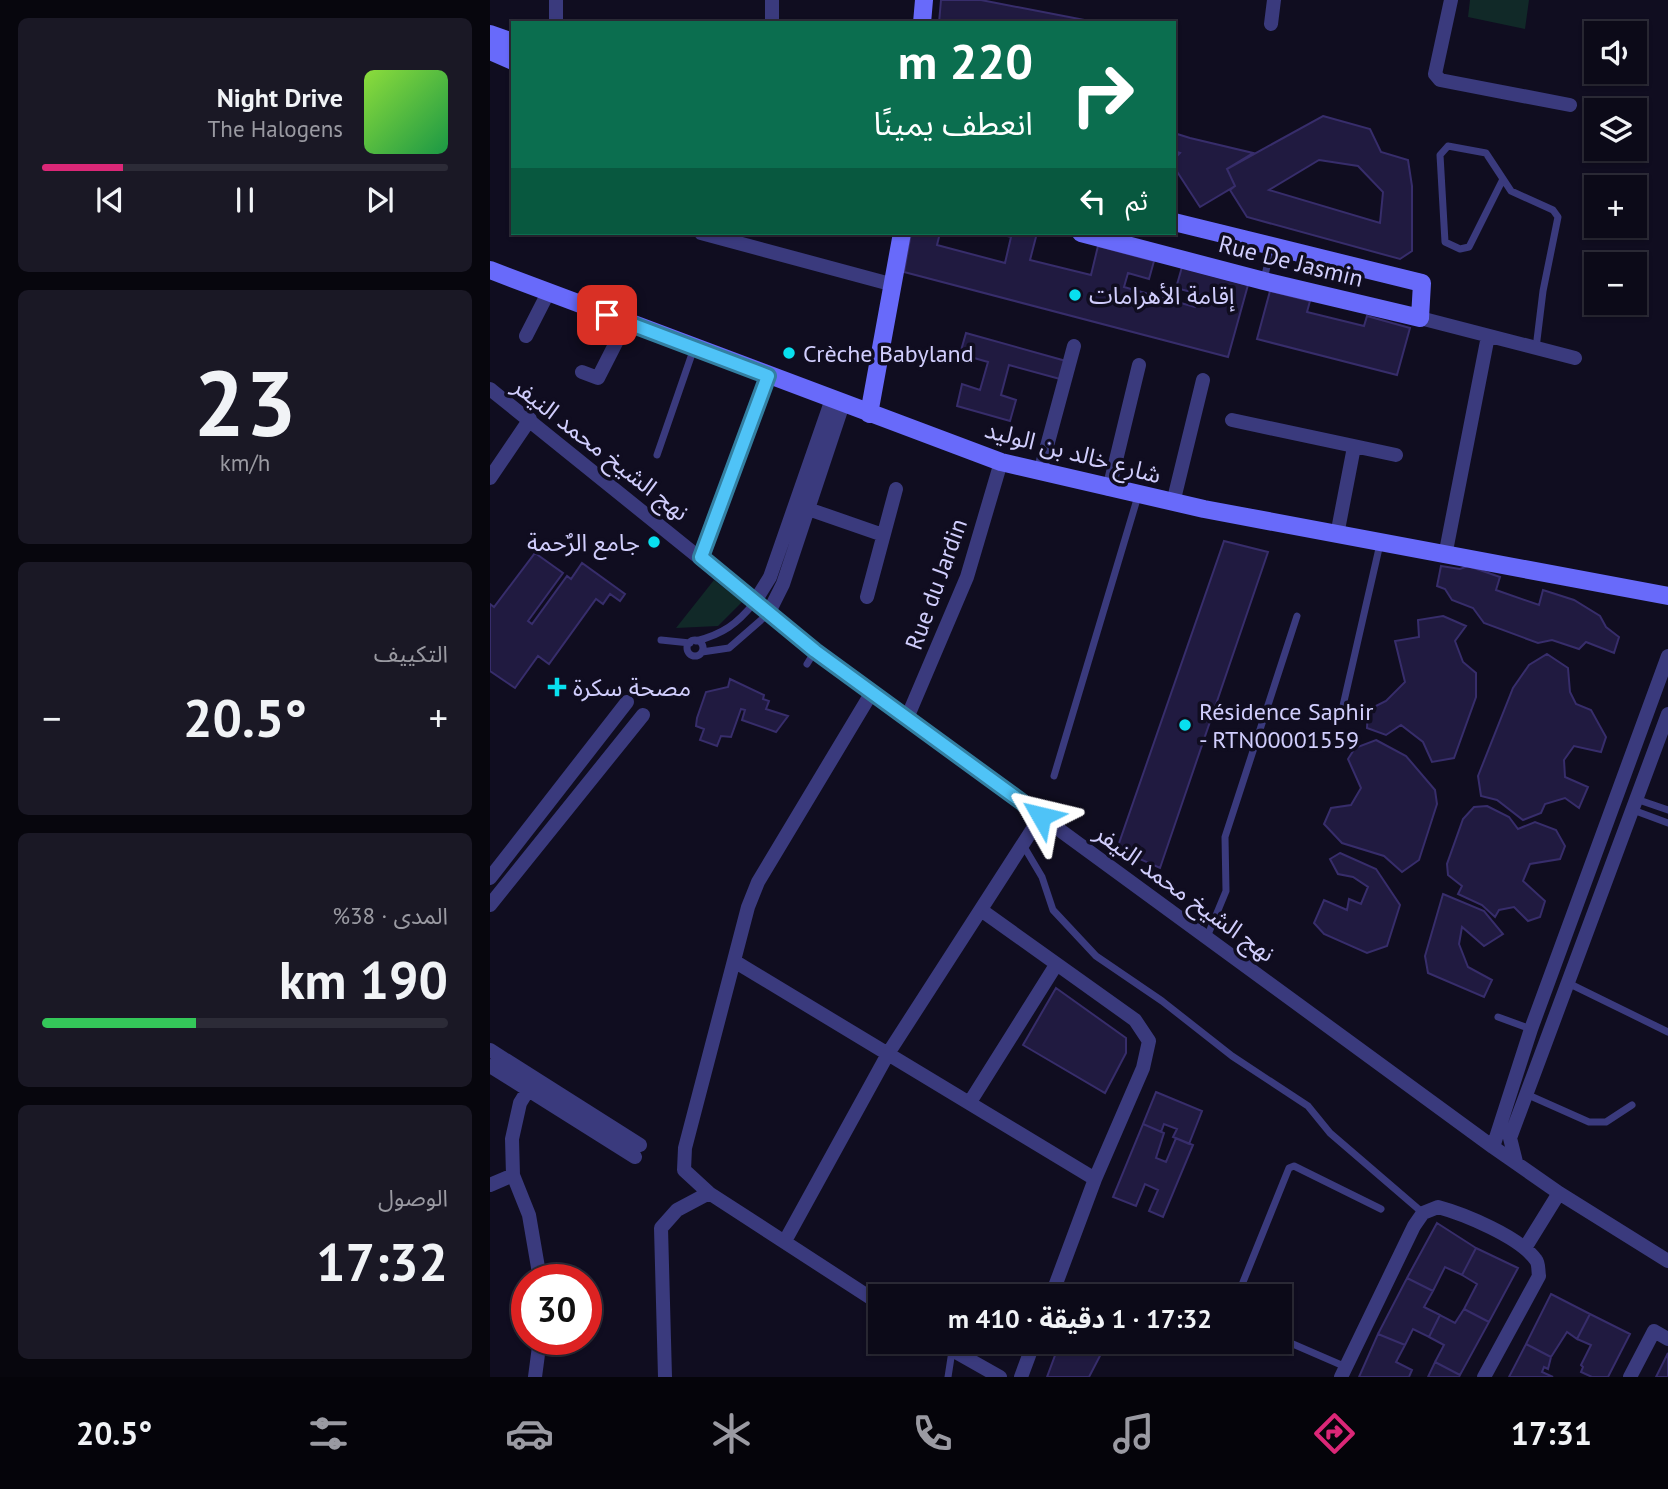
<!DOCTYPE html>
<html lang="ar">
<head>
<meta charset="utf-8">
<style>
	body { margin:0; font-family:"PT Sans","Noto Sans Arabic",sans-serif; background:#1a1825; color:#f1f3f6; direction:rtl; height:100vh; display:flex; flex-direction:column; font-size:26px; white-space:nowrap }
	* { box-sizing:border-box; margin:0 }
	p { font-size:23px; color:#9a9aa2 }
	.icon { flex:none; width:38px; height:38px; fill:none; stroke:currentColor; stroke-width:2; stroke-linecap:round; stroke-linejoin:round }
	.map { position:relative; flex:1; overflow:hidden; direction:ltr }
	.panel { display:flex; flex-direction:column; gap:18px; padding:18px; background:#07060d; width:490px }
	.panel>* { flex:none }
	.top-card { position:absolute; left:21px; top:21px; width:665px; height:214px; border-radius:0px; box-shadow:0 2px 5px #0004,0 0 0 2px #2c2b37; direction:rtl; background:#0b6e4f; color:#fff; overflow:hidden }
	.fabs { position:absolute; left:1094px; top:21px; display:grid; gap:14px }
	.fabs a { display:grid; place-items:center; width:63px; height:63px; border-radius:0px; background:#0c0a18; box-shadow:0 2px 5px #0004,0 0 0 2px #2c2b37; font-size:35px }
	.speed { position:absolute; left:21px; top:1264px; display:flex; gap:14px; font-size:35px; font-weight:700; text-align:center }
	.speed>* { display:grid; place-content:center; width:91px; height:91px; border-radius:50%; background:#0c0a18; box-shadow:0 2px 5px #0004,0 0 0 2px #2c2b37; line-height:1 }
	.speed .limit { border:10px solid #d22; background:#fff; color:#111 }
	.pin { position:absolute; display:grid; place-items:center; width:60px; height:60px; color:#fff; margin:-30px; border-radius:14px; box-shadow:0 4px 10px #0006 }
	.me { position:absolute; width:77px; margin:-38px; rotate:307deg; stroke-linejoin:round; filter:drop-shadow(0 0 5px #0008) }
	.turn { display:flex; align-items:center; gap:24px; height:147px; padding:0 28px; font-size:32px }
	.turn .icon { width:91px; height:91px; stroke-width:2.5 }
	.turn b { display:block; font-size:49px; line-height:60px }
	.then { display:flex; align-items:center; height:66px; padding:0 28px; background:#0003; gap:14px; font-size:26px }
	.big { font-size:52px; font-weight:700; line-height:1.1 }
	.panel .tile { flex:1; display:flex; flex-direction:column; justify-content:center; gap:10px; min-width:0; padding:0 24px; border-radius:10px; background:#1a1825 }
	.panel .dial { align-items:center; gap:0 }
	.dial b { font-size:91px; line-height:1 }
	.song { display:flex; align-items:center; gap:21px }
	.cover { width:84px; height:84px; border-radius:10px; background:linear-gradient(135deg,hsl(90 70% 55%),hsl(140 70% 35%)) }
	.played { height:7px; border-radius:4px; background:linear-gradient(90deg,#db2777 20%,#2c2b37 20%) }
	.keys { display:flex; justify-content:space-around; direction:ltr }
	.heat { display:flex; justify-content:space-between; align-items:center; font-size:38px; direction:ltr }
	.charge { height:10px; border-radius:5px; background:linear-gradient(90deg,#34c759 38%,#2c2b37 0) }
	.trip { position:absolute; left:378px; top:1284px; width:424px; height:70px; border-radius:0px; background:#0c0a18; box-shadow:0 2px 5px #0004,0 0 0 2px #2c2b37; font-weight:700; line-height:70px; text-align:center; direction:rtl }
	.menu { display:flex; height:112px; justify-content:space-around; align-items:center; background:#05040a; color:#9a9aa2 }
	.menu .icon { width:49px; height:49px }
	.menu .current { color:#db2777 }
	.menu b { font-size:32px; color:#f1f3f6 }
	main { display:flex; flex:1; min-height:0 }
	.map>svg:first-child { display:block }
</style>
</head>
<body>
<main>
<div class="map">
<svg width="1178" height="1377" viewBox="0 0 1178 1377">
	<rect width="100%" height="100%" fill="#100d20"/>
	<!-- green -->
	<path fill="#112928" d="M980 0H1039L1035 29 978 17Z
		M224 580 252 602 228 626 186 628Z"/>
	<!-- building -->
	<path fill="#201a40" stroke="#372d6b" stroke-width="2" fill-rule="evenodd" d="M451 0H491L610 23H449Z
		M833 116 880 129 891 152 918 160 922 186V251L910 259 757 217 740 190 745 186 737 169ZM829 160 868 166 893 192 890 223 779 190Z
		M684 133 700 138 763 153 737 169 745 186 710 207 684 167V159L690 153 684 151Z
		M421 233H450L447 245 515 263 521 237 506 233H547L540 260 601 275 608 246 664 261 659 279 638 273 634 287 705 307 709 294 686 288 692 267 758 285 738 357 414 272Z
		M780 291 820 301 817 312 874 326 877 316 920 328 907 375 767 339Z
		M476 333 576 361 570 379 519 365 511 395 526 400 520 421 467 406 472 384 490 390 498 362 470 354Z
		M734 541 778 552 670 868 627 849Z
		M45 553 73 573 38 621 42 624 77 576 81 579 92 563 135 594 130 601 120 594 113 604 106 599 59 664 48 656 25 688 0 671V604L4 607Z
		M951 566 970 569 978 566 1010 577 1006 590 1049 605 1053 590 1084 600 1110 616 1116 627 1129 637 1124 653 1096 642 1089 649 1062 640 1048 643 994 623 983 608 962 600 955 589 947 586Z
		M953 616 976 626 965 641 973 662 986 673V697L964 758 942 762 933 742 911 725 896 735 877 728 878 710 896 701 915 682 905 641 929 637 928 620Z
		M1057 654 1078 668 1080 692 1086 704 1101 710 1116 737 1111 752 1084 746 1074 760 1075 777 1098 787 1089 808 1075 798 1055 804 1051 813 1033 820 1007 800 991 796 988 776 1023 688 1039 665Z
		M240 679 274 695 273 699 279 701 276 709 298 716 286 732 252 720 255 710 251 709 241 737 231 736 227 746 210 740 214 729 206 726 207 718 216 692 238 687Z
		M886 740 916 756 945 790 947 804 929 860 912 872 894 856 852 843 834 824 841 808 861 805 871 788 858 759 865 748Z
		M997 806 1019 817 1028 829 1045 822 1066 830 1075 846 1070 859 1040 864 1033 881 1055 901 1050 917 1038 921 1024 907 1009 910 1005 917 992 905 968 894 972 886 958 875 957 864 973 819 984 807Z
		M850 853 886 869 910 905 897 946 877 953 834 934 824 923 834 900 857 910 859 899 871 904 878 887 863 877 848 874 840 859Z
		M953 894 994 911 1013 934 994 946 972 927 969 944 978 967 1002 980 994 997 938 973 935 956Z
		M566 988 636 1038V1053L615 1093 533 1045Z
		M666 1092 712 1111 699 1144 683 1137 687 1129 674 1124 671 1132 653 1124Z
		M653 1124 674 1133 666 1158 676 1162 686 1138 703 1145 673 1217 659 1211 668 1190 655 1184 646 1206 623 1197Z
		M947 1223 986 1248 972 1275 955 1267 943 1291 917 1278Z
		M986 1248 1028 1268 999 1322 974 1309 987 1284 972 1275Z
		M917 1278 943 1291 934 1307 950 1315 939 1337 923 1329 915 1345 888 1334Z
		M1061 1294 1100 1314 1087 1339 1077 1332 1061 1357 1036 1344Z
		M974 1309 999 1322 970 1375 945 1362 954 1345 939 1337 950 1315 965 1323Z
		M1100 1314 1140 1334 1118 1377H1102L1091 1372 1093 1367 1091 1365 1101 1345 1087 1339Z
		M888 1334 915 1345 906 1362 922 1370 919 1377H869Z
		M570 1342H587L612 1352 599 1377H557Z
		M587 1342H615L612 1352Z
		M1036 1344 1061 1357 1058 1369 1054 1367 1052 1372 1063 1377H1019Z
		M1178 1353V1377H1166Z
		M945 1362 970 1375 969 1377H938Z"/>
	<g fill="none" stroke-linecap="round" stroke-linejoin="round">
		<!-- lane -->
		<path stroke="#3a3a7d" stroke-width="7" d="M1013 179 979 247 970 249 955 242 950 155 958 146 996 153 1021 191 1063 210 1068 217 1053 291 1046 348
			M774 280 781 248
			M167 455 204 348
			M211 557 278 376
			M171 640 200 643
			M197 648a8 8 0 1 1 16 0a8 8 0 1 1-16 0Z
			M206 641C233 634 247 624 264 603
			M212 652 239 648 278 614
			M317 664 325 651
			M852 710 890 544
			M564 776 648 496
			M1146 799 1178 810
			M1143 810 1178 823
			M533 845 552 877 563 910 606 956 672 1001 742 1056 818 1106 840 1133 933 1213
			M717 937 736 891 735 837 807 616
			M1078 983 1178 1032
			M1008 1017 1041 1029
			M1036 1094 1099 1122H1116L1142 1105
			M747 1297 799 1168 804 1166 891 1209
			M789 1338 856 1367
			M458 1377 462 1351"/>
		<!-- street -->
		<path stroke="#3a3a7d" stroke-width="14" d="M282 0V23
			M961 0 945 74 950 80 1080 105
			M66 23V0
			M781 24 784 0
			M211 233 404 285
			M930 318 1085 358
			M36 336 58 293
			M92 372 108 378 136 323
			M0 389 325 651 1003 1147 1069 1193 1178 1261
			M742 420 906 455
			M550 472 584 346
			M0 478 40 419
			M619 489 649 365
			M683 503 713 380
			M318 509 393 535
			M847 535 864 447
			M955 556 998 336
			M377 597 406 489
			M264 603 280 577 342 399
			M278 614 293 584 353 404
			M382 692 268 882 258 907 195 1148 194 1170 219 1193 390 1304
			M417 718 477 577 511 462
			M0 878 137 702
			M0 905 153 715
			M491 910 645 1020 659 1041 653 1068 605 1179 561 1297
			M244 961 605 1179
			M0 1050 150 1145
			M0 1066 145 1157
			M38 1090 30 1103 22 1139 23 1175 39 1215 50 1279
			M480 1102 566 965
			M1003 1147 1041 1029 1178 656
			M1026 1162 1020 1138 1178 714
			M0 1185 23 1175
			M295 1241 399 1052 551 816
			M1035 1248 1069 1193
			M448 1342 510 1377
			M45 1377 50 1339
			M175 1377 171 1228 187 1210 219 1193
			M531 1377 544 1342
			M851 1377 924 1226 933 1213 948 1207C974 1214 1030 1237 1046 1260 1049 1264 1048 1270 1049 1276L994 1377
			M1140 1377 1164 1331 1178 1339"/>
		<!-- secondary -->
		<path stroke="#686afa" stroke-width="18" d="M432 23 434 0
			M0 34 23 42
			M0 51 23 61
			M591 233 774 281 930 318 932 283 684 222
			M0 270 511 462 714 509 1178 596
			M379 414 412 233"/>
	</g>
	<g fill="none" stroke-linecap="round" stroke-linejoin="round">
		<defs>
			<path id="route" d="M117 315 278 376 211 557 325 651 551 816"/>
		</defs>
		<!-- route casing -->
		<use href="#route" stroke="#337fa1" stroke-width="18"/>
		<!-- route -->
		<use href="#route" stroke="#4fc3f7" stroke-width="12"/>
	</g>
	<!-- markers -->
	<g fill="#08e0ef" stroke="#100d20" stroke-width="2.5">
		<circle cx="585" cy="295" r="7"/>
		<circle cx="299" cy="353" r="7"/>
		<circle cx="164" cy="542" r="7"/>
		<path d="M63.5 676.5h7v7h7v7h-7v7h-7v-7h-7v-7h7z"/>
		<circle cx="695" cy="725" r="7"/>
	</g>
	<g text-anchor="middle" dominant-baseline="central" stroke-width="7" stroke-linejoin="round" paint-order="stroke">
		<!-- street labels -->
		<g font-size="24" fill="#d1cefd" stroke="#100d20">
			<text transform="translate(801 261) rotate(14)">Rue De Jasmin</text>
			<text transform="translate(111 449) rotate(38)">نهج الشيخ محمد النيفر</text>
			<text transform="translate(583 452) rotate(15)">شارع خالد بن الوليد</text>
			<text transform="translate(446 584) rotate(-70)">Rue du Jardin</text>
			<text transform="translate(695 893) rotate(36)">نهج الشيخ محمد النيفر</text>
		</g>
		<!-- poi labels -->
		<g font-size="24" fill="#d1cefd" stroke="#100d20" text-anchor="start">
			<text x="599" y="295">إقامة الأهرامات</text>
			<text x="313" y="353">Crèche Babyland</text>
			<text x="150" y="542" text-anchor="end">جامع الرٌحمة</text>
			<text x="83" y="687">مصحة سكرة</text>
			<text x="709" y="711">Résidence Saphir<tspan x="709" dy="28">- RTN00001559</tspan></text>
		</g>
	</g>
</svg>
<div class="fabs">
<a><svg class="icon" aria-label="sound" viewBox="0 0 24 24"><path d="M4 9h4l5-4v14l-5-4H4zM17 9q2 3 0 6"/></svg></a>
<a><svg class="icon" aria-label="layers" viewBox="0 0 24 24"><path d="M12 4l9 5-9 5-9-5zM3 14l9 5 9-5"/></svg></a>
<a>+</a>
<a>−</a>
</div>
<div class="speed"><div class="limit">30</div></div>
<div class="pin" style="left:117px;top:315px;background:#d93025"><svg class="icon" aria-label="arrive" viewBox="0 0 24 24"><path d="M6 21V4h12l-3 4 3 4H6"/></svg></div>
<svg class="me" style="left:551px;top:816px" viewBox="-20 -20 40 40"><path d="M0-17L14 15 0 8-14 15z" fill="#4fc3f7" stroke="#fff" stroke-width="4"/></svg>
<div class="trip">17:32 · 1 دقيقة · 410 m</div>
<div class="top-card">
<div class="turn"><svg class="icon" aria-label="right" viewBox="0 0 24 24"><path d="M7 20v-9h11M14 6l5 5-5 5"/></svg><div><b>220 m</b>انعطف يمينًا</div></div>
<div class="then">ثم<svg class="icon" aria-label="left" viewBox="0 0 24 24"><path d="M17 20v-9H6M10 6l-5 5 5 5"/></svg></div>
</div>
</div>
<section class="panel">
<div class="tile">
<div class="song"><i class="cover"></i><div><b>Night Drive</b><p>The Halogens</p></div></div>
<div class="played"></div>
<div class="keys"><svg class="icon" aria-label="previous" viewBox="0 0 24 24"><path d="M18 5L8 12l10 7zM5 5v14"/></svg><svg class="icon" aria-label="pause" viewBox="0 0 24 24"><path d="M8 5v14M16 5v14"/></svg><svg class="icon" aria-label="next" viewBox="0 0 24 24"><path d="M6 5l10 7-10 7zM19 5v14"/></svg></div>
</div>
<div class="tile dial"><b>23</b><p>km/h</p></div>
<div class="tile"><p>التكييف</p>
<div class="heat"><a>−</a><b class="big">20.5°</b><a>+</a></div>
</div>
<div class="tile"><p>المدى · 38%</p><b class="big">190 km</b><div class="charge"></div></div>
<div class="tile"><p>الوصول</p><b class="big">17:32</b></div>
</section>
</main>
<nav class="menu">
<b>17:31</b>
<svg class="icon current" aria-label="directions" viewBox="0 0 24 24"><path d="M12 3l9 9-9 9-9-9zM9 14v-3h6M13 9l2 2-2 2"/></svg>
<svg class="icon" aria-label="music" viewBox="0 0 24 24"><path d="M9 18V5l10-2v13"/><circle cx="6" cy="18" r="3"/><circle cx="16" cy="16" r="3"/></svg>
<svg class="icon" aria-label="phone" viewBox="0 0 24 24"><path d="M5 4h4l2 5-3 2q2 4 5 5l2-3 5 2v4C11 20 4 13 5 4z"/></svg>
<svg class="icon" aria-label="climate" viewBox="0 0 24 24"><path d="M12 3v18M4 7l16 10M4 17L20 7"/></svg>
<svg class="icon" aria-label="car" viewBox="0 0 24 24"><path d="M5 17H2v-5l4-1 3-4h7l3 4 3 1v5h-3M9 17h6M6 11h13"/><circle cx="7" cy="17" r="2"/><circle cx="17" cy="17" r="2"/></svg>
<svg class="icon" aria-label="filters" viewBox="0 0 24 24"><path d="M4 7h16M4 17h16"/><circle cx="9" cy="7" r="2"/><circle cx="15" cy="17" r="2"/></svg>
<b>20.5°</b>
</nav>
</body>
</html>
